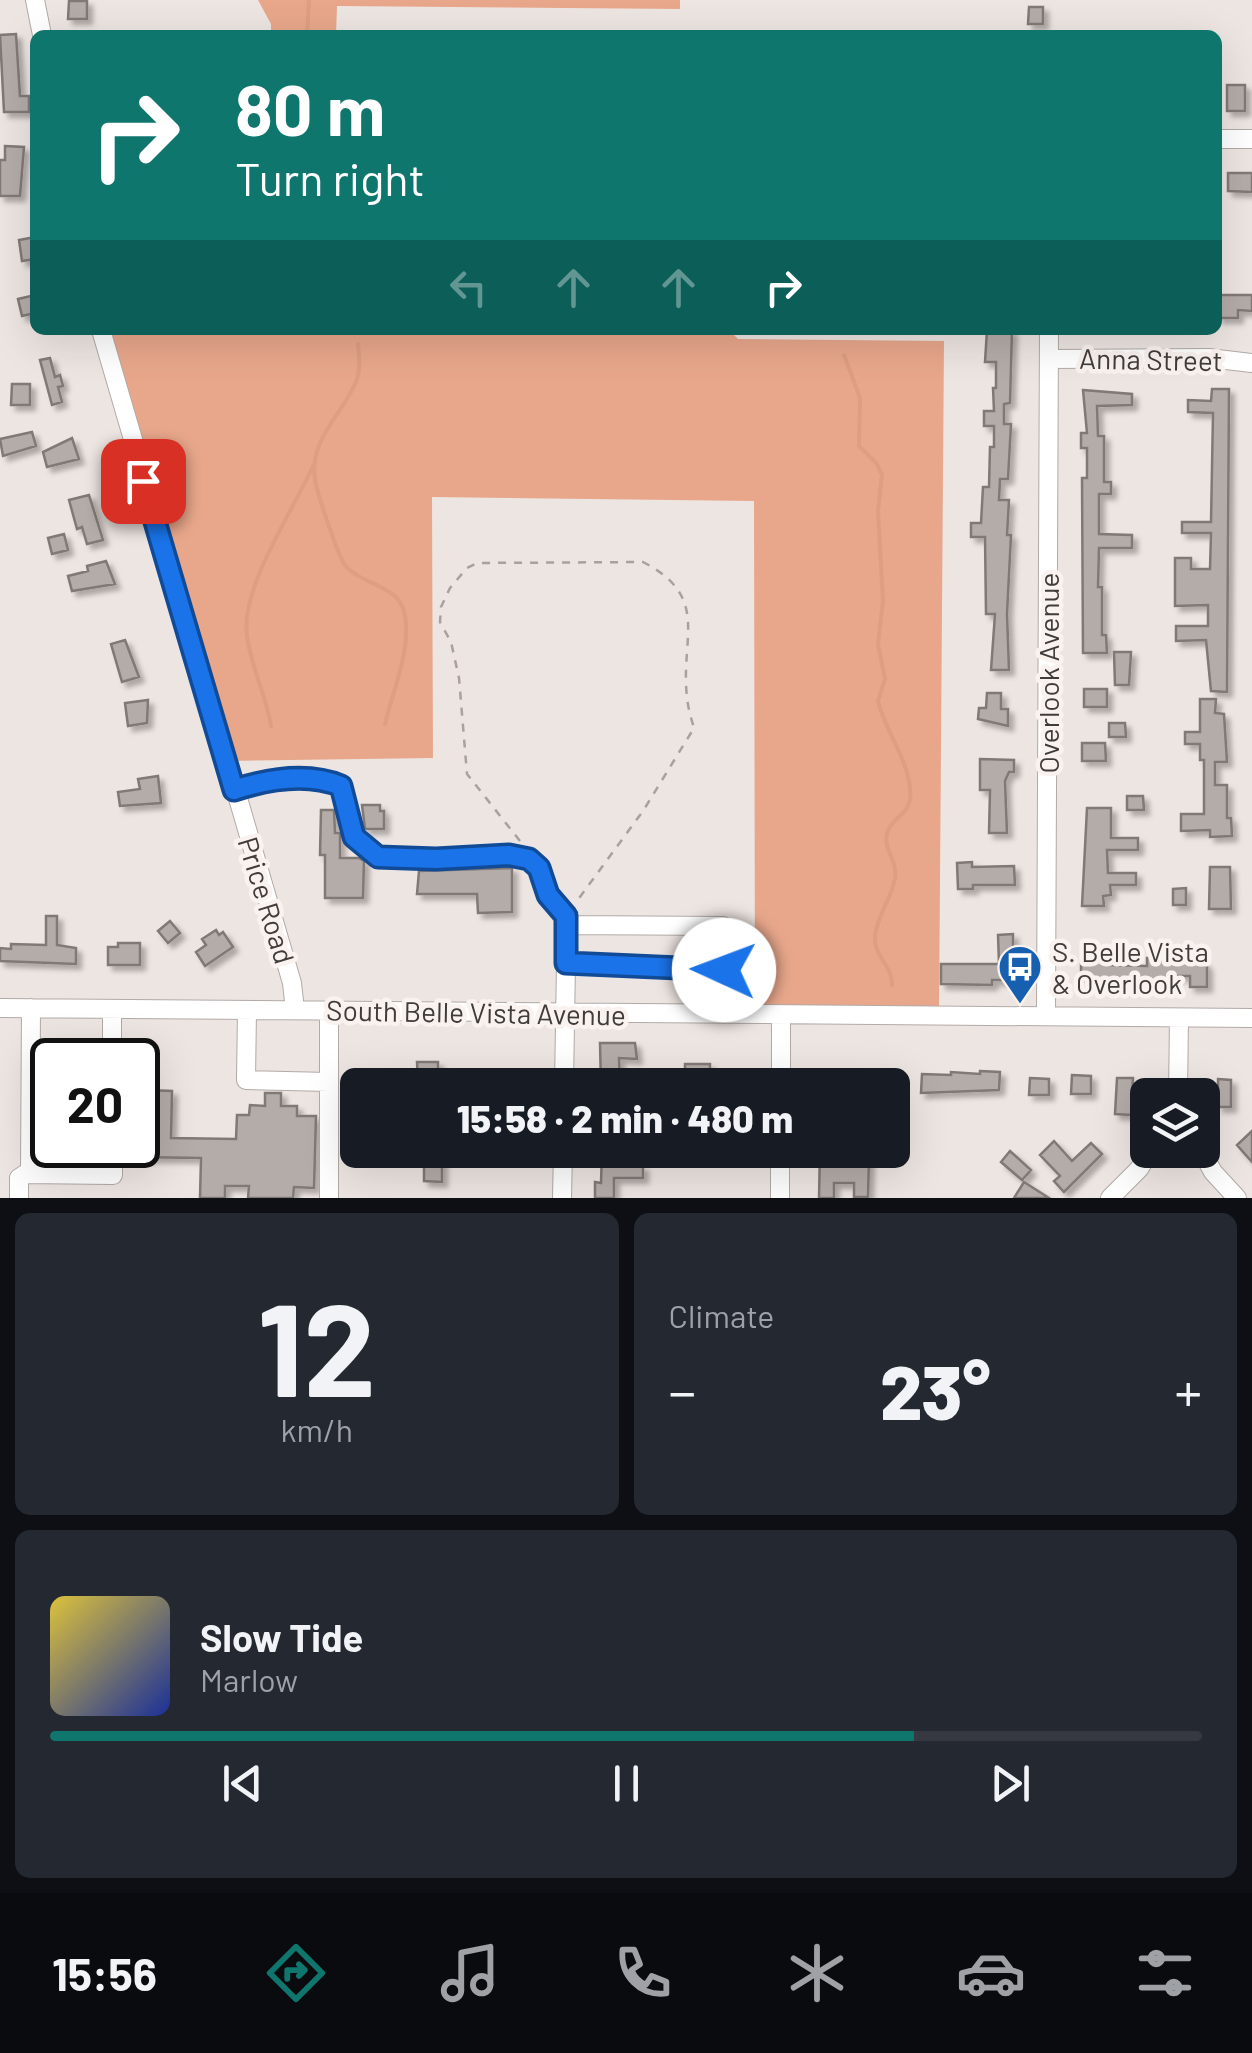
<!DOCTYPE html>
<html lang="en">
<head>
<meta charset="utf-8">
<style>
	body { margin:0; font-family:Barlow,sans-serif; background:#242831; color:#f1f3f6; height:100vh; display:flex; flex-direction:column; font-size:38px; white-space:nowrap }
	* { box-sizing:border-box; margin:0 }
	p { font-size:32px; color:#9ea1a6 }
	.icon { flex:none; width:55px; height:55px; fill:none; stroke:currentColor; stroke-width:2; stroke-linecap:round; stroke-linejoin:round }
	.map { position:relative; height:1198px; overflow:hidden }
	.side { display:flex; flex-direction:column; gap:15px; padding:15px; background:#0d0f14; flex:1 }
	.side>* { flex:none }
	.top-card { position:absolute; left:30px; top:30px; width:1192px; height:305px; border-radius:15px; box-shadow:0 10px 40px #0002; background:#0f766e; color:#fff; overflow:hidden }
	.buttons { position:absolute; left:1130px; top:1078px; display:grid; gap:20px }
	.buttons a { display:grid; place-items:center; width:90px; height:90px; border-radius:15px; background:#171b24; box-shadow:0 10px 40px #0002; font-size:50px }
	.speed { position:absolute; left:30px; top:1038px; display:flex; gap:20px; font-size:50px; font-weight:700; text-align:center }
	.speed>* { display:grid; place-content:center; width:130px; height:130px; border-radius:50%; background:#171b24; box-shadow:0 10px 40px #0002; line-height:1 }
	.speed .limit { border:5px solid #111; border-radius:15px; background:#fff; color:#111 }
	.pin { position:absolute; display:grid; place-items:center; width:85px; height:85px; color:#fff; margin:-42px; border-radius:20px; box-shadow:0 5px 15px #0006 }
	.me { position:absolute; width:110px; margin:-55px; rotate:272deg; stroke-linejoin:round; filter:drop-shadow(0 0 8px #0008) }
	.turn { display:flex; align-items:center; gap:35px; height:210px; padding:0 40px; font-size:45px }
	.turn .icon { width:130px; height:130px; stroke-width:2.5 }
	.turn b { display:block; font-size:70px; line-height:85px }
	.lanes { display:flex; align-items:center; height:95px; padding:0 40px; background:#0003; justify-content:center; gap:50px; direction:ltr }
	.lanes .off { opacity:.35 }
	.big { font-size:75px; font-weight:800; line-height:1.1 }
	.side .tile { flex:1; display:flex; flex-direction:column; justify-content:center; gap:15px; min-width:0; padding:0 35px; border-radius:15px; background:#242831 }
	.side .dial { align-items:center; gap:0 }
	.dial b { font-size:130px; line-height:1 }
	.song { display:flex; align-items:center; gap:30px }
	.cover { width:120px; height:120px; border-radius:15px; background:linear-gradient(135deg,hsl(50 70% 55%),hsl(230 70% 35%)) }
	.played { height:10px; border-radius:5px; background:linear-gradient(90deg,#0f766e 75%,#363941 75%) }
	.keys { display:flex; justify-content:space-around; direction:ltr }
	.heat { display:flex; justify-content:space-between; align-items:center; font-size:55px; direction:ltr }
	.side .tiles { flex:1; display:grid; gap:15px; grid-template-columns:1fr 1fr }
	.tile:last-child { grid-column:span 2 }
	.trip { position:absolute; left:340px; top:1068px; width:570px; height:100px; border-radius:15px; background:#171b24; box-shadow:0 10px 40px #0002; font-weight:800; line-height:100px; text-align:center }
	.tabs { display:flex; height:160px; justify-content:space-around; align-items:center; background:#090b0e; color:#9ea1a6 }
	.tabs .icon { width:70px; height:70px }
	.tabs .active { color:#0f766e }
	.tabs b { font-size:45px; color:#f1f3f6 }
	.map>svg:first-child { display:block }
</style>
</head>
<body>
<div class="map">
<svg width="1252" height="1198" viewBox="0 0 1252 1198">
	<defs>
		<filter id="shadow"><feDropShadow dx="5" dy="5" stdDeviation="2.5" flood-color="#0004"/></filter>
	</defs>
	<rect width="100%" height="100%" fill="#ede5e1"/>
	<!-- forest -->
	<path fill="#e8a78b" d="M258 0H680V9L337 6 336 35H271V24Z
		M229 330H729L738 339 944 341 939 1016 755 1014 754 501 432 497 433 758 226 761 102 332 225 334Z"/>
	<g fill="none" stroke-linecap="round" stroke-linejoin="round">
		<!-- stream -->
		<path stroke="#de9e82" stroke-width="4" d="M307 35 309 0
			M358 344C359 357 361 370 356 382 342 415 309 439 315 479 316 491 339 558 345 565 361 585 396 584 404 611 413 645 393 690 385 724
			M844 355 860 398 859 446 877 464 882 475 878 511 883 601 878 644 885 679 878 701C885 731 907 757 910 788 914 815 893 814 887 833 883 850 898 861 895 878 892 898 877 915 875 936 873 956 893 966 892 985
			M271 726C266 695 251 667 247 636 240 587 294 510 314 464"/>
	</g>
	<!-- building -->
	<path fill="#b4aca8" stroke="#807976" stroke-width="2.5" filter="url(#shadow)" d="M69 1H87V19H68Z
		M1029 7H1043V24H1028Z
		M16 34 20 96H29V112H4L0 35Z
		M1227 85H1245V111H1227Z
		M5 146 24 147 20 196H0V160H5Z
		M1228 173H1252V192L1228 191Z
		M35 237V259L22 261 19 240Z
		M35 295V313L22 316 18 299Z
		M1218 295H1252V311L1238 310V318H1218Z
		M987 330H1012L1010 403 1004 404V424H1011L1008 479H1000L999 500H1009L1007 535H1011L1007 614 1009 670H991L995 614H986L985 537H971V523H981L983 487H989L990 447H994V426H984V411H994L993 388H996V362H985Z
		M50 358 55 377 60 375 63 386 58 387 62 402 52 405 40 360Z
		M12 384H30V405H11Z
		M1212 389H1229L1227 692 1211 691 1206 640 1176 641V626H1208V605L1175 606V558H1191V569H1210L1211 533H1182V522H1211L1213 413 1188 412V400L1211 401Z
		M1083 390 1132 394V405L1097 406 1098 436H1104V482H1111V494H1099V534L1132 535V548H1099L1098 587H1102V635H1106L1107 653H1083L1082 478H1087V448H1081V433H1087Z
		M32 432 36 446 3 456 0 439Z
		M72 438 79 459 47 467 43 452Z
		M89 495 103 540 87 544 82 527 77 529 69 500Z
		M64 534 68 550 52 554 48 538Z
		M106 561 115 584 72 591 68 576 88 571 87 566Z
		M125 640 139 677 122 682 111 644Z
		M1114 652H1131L1129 685H1115Z
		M1084 689H1107V707H1084Z
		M987 693H1001V709H1008V726L978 719 979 708H986Z
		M1200 699H1216L1215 713 1224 714 1227 762H1215V785H1227V818H1231L1232 836 1210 837V830L1181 831V814H1204V760H1200V744H1185V732H1200Z
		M148 700 147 723 128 726 125 703Z
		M1109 723H1125L1126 737H1109Z
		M1082 743H1105L1106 761H1082Z
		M980 759 1014 760V772H1009L1005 781 1007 833H989L990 790H980Z
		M158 776 161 803 120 806 118 792 140 789 138 779Z
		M1127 796H1143L1144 810H1127Z
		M362 805H380V811H384V829H365Z
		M1087 808H1111V838H1138V850H1107L1108 873H1136V885H1110L1111 895 1103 896 1104 906H1082Z
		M321 810H334L335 833H340V858H359L364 861 363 898H325V855H320Z
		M972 862V867L1014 866 1015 885H973V889H958L957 863Z
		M1210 867H1230L1231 909H1209Z
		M512 868V912L478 913 477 894H417L419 871Z
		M1186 888V905H1173V889Z
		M46 916H57V945L76 948V964L0 961V948L11 949V944L46 945Z
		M170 921 180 933 168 943 158 931Z
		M216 930 219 935 223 932 233 947 205 966 196 952 206 945 202 939Z
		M1013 934V964H1019L1020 980H992V985L941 984V964H999L998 935Z
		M118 943H140V965H108V947H118Z
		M1089 949H1107V965L1147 966V958H1169V962L1201 960 1207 966V987H1190V976H1170V981H1139V988L1123 987V981L1081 982V964H1090Z
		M600 1043H635L637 1059 619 1058 620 1085H601Z
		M417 1062H438V1085H418Z
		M685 1064H710V1085H685Z
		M808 1070 887 1072 886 1085H807Z
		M980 1071 1000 1072 999 1090 921 1093 922 1074 951 1075V1072L980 1074Z
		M1072 1075 1091 1076V1094H1071Z
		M1030 1078 1049 1079V1095H1029Z
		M1117 1078H1133L1131 1115 1115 1114Z
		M1218 1079 1231 1080V1107H1218Z
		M146 1090 172 1091 171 1138 236 1139 237 1115H249L250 1105 265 1106V1093H281V1106H297V1116H316L314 1188 294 1187 293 1198H248L249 1186H225V1198H200L201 1158 136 1157 138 1138H145Z
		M1252 1131V1162L1237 1145Z
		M1054 1141 1072 1161 1091 1143 1102 1154 1064 1192 1054 1181 1060 1176 1040 1155Z
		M424 1150H442V1182L424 1181Z
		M602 1150H621V1166H643V1178H614V1198H595V1182L601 1183Z
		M820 1150H835V1158H869L868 1197H854V1183H834V1198H819Z
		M1010 1151 1031 1170 1022 1180 1001 1162Z
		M1024 1182 1049 1198H1014Z"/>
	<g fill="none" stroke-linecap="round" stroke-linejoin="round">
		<defs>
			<path id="minor" d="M35 0 42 35
				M1218 139H1252
				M101 330 292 983 295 1010
				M1049 359 1209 358 1252 363
				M234 790C268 779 307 772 341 786L354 837 378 857 436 859 509 855 529 859 539 868 548 895 567 916 566 963
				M566 925 723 926 724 970
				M0 1008 1252 1018
				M112 1009V1058
				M247 1010 246 1080 329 1082
				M1046 1016 1049 330
				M31 1051 112 1049
				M564 1085 566 963 724 970V1014
				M781 1085V1015
				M1178 1095 1179 1018
				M1201 1150 1213 1172 1237 1198
				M30 1174 31 1008
				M19 1198V1178L25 1174 113 1175V1145
				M329 1198V1011
				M562 1198 563 1150
				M780 1198V1150
				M1110 1198 1139 1169 1151 1150"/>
		</defs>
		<!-- minor casing -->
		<use href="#minor" stroke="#b2aaa7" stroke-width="20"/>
		<!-- path -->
		<path stroke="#a7a19f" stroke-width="2.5" stroke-dasharray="8 8" stroke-linecap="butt" d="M520 841 467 774 459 678 451 642 440 622 441 607 450 588 467 568 477 563 643 562C711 597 680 638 687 697 688 708 691 718 694 728L643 811 577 901"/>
		<!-- minor -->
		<use href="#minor" stroke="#fff" stroke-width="18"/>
	</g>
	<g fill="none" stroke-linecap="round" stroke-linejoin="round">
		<defs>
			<path id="route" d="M143 481 234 790C268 779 307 772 341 786L354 837 378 857 436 859 509 855 529 859 539 868 548 895 566 916V963L724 970"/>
		</defs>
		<!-- route casing -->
		<use href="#route" stroke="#114b97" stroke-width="25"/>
		<!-- route -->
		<use href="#route" stroke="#1a73e8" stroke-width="18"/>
	</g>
	<!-- icons -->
	<defs>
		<symbol id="bus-pin" viewBox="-11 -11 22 30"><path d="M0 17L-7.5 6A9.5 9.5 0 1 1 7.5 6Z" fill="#1760af" stroke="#faf2ee"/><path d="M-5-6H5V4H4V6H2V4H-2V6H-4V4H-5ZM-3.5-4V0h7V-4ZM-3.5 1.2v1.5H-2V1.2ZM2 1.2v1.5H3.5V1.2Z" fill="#fff"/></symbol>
	</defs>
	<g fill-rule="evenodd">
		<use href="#bus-pin" x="995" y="942" width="50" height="68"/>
	</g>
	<g text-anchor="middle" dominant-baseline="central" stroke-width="9" stroke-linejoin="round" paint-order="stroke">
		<!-- street labels -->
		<g font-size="28" fill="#3f3c3b" stroke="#faf2ee">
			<text transform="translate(1151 359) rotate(1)">Anna Street</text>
			<text transform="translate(1048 673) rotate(-90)">Overlook Avenue</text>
			<text transform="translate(267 900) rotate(73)">Price Road</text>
			<text transform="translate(476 1012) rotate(1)">South Belle Vista Avenue</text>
		</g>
		<!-- poi labels -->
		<g font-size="28" fill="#3f3c3b" stroke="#faf2ee" text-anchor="start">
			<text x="1052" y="951">S. Belle Vista<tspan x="1052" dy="32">&amp; Overlook</tspan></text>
		</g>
	</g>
</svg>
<div class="buttons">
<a><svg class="icon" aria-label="layers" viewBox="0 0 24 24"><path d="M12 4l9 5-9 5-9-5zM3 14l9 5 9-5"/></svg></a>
</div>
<div class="speed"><div class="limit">20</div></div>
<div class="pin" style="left:143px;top:481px;background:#d93025"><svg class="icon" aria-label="arrive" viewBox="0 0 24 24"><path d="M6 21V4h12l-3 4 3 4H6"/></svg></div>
<svg class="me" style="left:724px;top:970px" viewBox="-20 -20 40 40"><circle r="19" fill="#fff"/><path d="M0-13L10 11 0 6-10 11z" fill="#1a73e8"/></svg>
<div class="trip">15:58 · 2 min · 480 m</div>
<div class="top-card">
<div class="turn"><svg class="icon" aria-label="right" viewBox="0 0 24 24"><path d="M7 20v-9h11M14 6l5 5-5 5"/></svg><div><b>80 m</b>Turn right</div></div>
<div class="lanes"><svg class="icon off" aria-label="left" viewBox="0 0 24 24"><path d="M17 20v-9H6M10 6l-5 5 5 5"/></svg><svg class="icon off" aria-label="ahead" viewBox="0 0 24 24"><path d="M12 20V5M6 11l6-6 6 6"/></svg><svg class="icon off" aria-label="ahead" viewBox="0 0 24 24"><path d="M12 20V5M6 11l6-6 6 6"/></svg><svg class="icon" aria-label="right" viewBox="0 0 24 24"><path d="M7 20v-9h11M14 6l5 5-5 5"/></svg></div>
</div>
</div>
<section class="side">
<div class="tiles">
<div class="tile dial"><b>12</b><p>km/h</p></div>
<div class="tile"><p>Climate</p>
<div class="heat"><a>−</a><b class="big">23°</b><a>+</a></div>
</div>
<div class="tile">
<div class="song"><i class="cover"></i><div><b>Slow Tide</b><p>Marlow</p></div></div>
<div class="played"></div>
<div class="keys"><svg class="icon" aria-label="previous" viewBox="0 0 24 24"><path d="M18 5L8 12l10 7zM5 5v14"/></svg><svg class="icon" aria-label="pause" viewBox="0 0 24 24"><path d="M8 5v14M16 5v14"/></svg><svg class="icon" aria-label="next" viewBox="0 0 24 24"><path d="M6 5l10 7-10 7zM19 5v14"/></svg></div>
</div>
</div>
</section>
<nav class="tabs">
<b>15:56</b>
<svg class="icon active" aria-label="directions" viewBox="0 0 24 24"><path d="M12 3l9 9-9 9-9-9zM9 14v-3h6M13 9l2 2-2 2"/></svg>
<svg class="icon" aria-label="music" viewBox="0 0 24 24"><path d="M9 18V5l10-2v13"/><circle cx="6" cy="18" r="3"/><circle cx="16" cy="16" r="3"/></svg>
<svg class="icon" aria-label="phone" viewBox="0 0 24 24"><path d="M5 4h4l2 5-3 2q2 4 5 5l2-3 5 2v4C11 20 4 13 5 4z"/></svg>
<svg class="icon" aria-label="climate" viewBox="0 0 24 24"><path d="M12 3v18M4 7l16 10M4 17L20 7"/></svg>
<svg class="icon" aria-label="car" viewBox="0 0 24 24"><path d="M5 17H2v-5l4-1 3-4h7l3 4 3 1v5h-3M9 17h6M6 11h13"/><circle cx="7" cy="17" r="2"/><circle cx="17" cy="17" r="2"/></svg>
<svg class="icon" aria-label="filters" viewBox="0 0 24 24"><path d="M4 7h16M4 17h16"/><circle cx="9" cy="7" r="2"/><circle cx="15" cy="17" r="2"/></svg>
</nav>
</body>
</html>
